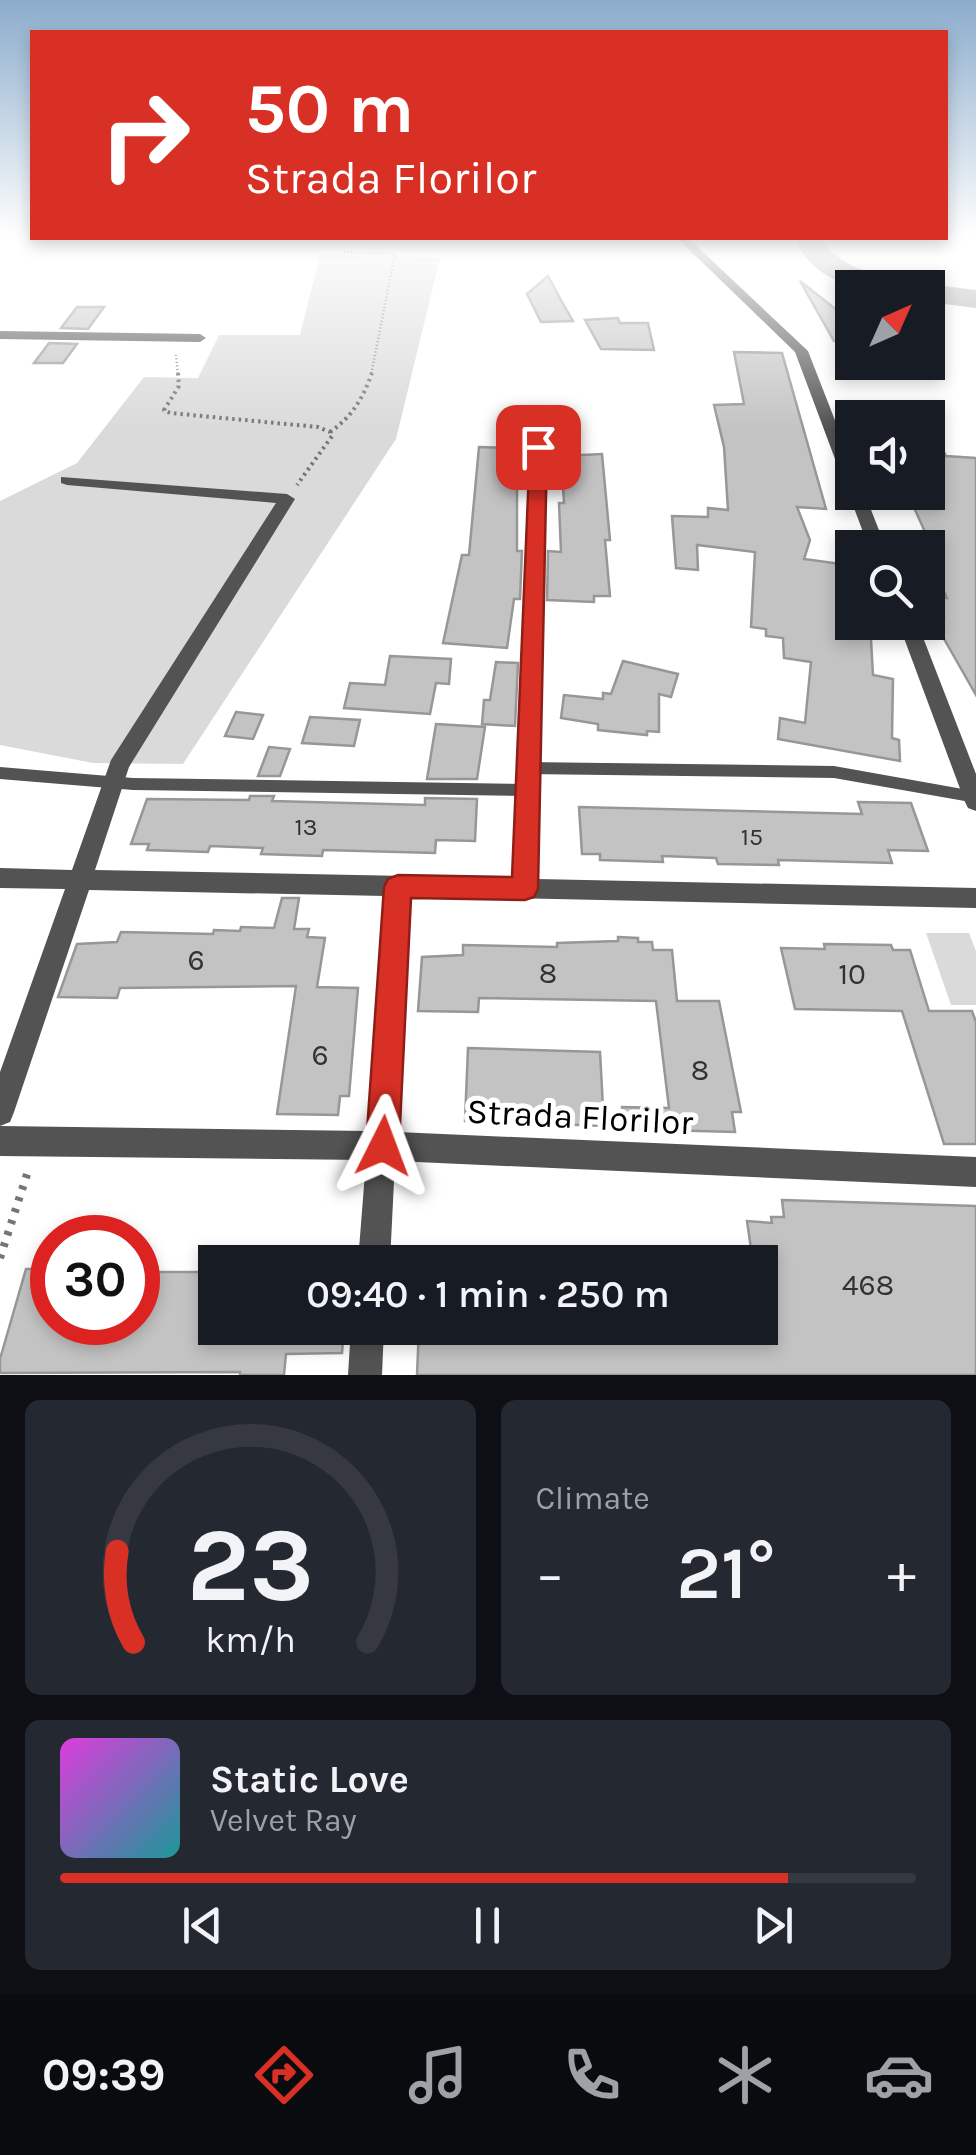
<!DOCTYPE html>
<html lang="en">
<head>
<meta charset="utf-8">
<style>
	body { margin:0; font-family:Karla,sans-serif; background:#242831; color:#f1f3f6; height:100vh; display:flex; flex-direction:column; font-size:38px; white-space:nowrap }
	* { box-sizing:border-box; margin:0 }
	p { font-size:32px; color:#9ea1a6 }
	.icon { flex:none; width:55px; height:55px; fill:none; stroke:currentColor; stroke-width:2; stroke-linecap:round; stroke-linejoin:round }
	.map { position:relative; height:1375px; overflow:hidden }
	.drawer { display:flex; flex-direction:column; gap:25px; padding:25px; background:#0d0f14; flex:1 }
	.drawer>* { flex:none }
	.hud { position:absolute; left:30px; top:30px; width:918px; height:210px; border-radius:0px; box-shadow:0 5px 15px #0003; background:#d93025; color:#fff; overflow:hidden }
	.needle { width:65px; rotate:45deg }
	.fabs { position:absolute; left:835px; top:270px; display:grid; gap:20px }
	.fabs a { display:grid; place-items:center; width:110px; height:110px; border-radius:0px; background:#171b24; box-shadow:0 5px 15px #0003; font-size:50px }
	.speed { position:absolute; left:30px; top:1215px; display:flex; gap:20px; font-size:50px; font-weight:700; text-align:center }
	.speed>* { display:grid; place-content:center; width:130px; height:130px; border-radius:50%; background:#171b24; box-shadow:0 5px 15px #0003; line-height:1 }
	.speed .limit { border:15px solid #d22; background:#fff; color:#111 }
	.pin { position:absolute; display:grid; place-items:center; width:85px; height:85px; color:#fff; margin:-42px; border-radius:20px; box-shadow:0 5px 15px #0006 }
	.me { position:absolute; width:110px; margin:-55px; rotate:3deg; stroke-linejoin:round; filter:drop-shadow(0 0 8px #0008) }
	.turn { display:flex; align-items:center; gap:35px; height:210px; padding:0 50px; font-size:45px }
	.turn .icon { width:130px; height:130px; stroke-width:2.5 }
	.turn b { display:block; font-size:70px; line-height:85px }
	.big { font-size:75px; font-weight:600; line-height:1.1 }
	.drawer .tile { flex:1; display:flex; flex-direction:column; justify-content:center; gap:15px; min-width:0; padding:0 35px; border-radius:15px; background:#242831 }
	.drawer .dial { align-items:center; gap:0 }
	.dial svg { height:260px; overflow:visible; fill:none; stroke:#363941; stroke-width:7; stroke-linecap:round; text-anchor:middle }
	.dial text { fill:#f1f3f6; stroke:none }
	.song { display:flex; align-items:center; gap:30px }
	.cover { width:120px; height:120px; border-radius:15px; background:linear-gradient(135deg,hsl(300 70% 55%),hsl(180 70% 35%)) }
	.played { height:10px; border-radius:5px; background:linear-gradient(90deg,#d93025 85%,#363941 85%) }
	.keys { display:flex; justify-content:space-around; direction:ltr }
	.heat { display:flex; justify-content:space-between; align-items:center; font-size:55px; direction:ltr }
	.drawer .tiles { flex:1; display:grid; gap:25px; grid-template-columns:1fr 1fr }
	.tile:last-child { grid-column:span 2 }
	.trip { position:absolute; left:198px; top:1245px; width:580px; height:100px; border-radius:0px; background:#171b24; box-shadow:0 5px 15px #0003; font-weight:600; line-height:100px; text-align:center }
	.dock { display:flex; height:160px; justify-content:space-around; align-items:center; background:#090b0e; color:#9ea1a6 }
	.dock .icon { width:70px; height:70px }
	.dock .on { color:#d93025 }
	.dock b { font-size:45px; color:#f1f3f6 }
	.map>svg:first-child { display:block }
</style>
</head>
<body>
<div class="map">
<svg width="976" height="1375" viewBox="0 0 976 1375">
	<rect width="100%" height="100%" fill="#fff"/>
	<!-- green -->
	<path fill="#dadada" d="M320 255 440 258 396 439 183 764 93 763 0 745V501L77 463 144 377 198 378 219 335H300Z
		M926 933H969L976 951V1005H951Z"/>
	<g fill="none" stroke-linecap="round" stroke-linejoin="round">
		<!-- river -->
		<path fill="#a1a1a1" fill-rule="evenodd" d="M794 238H820L831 252 852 266 899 282 903 288C854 288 819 287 794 238Z
			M928 284 976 290V308L928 302V288H917Z"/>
	</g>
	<!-- building -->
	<path fill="#c3c3c3" stroke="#979797" stroke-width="2.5" d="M548 276 562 302 573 321 541 322 527 294Z
		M800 281 852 322V341H834Z
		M77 307H104L88 329 61 328Z
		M618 318 620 323H648L654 350 601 349 585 320Z
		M49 343 77 344 63 363H34Z
		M734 352 782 353 826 509 797 507 810 540 804 559 849 565 852 622H870L873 675 893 679 892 738 899 740 900 761 778 739 780 718 805 723 811 662 784 658 783 638 766 636V629L751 627 755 552 697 545 698 570 676 568 672 516 708 517V508L728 510 724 447 714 405 744 404Z
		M928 422 946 456 976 458V695L931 616 944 617 938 598H947L924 548 920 532H925L907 492H928Z
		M479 447 509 448V453H521V480H517V551H522L520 599H514L507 648 443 643 462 555H469Z
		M602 454 610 540H605L610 596H594V602L547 600 548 551 561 552 559 503H564L561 456Z
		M390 656 451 659 449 684 436 683 430 714 344 708 350 683 385 685Z
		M623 661 678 674 671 697 659 694V732L647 731V735L598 730V724L561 718 564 695 603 699V693L611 694Z
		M496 662 518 663 515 726 482 724 484 700H490Z
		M236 712 263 715 253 739 225 736Z
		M310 717 360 720 354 746 302 743Z
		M436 724 485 727 477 779H427Z
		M269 747 290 749 280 776H258Z
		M250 796H274L272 801 425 805V798L477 799 475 841 436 840 435 853 323 850 322 856 261 854 263 848 210 846 208 852 147 850 149 844H131L147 799 249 800Z
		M858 802 911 803 928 851 888 850 892 863 778 860 779 865 718 864 716 858 662 856 663 862 600 860V854H582L579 807 862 814Z
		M282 898H299L294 929H309L307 937 325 938 317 987 358 988 349 1096H340L338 1115 277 1114 296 986 120 988 117 998 58 997 77 944 117 942 121 932 213 934 214 930 240 931 241 927 274 928Z
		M618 937 638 938V942H652L653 950H672L677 1001H719L741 1112H732L735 1132 623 1129 622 1107 669 1108 656 1001 479 998 478 1012 418 1011 422 957 463 955V945L557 947V943L618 941Z
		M824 944 891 945 893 950H910L929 1011H972L976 1022V1144H944L902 1011 795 1009 781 948 825 949Z
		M468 1048 600 1052 604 1126 465 1121Z
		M782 1200 976 1206V1375H417L419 1328H760V1262H753L747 1221 772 1223 771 1217H784Z
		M26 1269H52V1322H138V1272H215V1328H344L342 1353 286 1354 284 1375H240V1372L0 1373V1359Z"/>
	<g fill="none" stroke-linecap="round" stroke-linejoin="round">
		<!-- path-far2 -->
		<path stroke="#757575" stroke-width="2.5" stroke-dasharray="1 2.5" stroke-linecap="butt" d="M344 252 395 254 371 375
			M176 355 178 375"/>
		<!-- path-far1 -->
		<path stroke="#757575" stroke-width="4" stroke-dasharray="2.5 4" stroke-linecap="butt" d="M178 373 179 386 164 410 170 413 318 427 330 432 332 436 297 485
			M330 432C352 417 363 398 372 373"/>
		<!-- path -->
		<path stroke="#757575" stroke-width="8" stroke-dasharray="4 8" stroke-linecap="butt" d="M0 1258 29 1168"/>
		<!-- service -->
		<path fill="#535353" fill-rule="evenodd" d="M527 762 834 766 974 791 976 803 834 778 527 774 521 772 519 768 521 764Z
			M0 767 133 778 527 784 533 786 535 790 533 794 527 796 133 790 0 779Z"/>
		<!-- minor -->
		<path fill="#535353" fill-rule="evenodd" d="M677 238H688L808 351 852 464V488L844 483 795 352Z
			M0 331 200 334 206 338 200 342 0 339Z
			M538 442 546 447 537 879 976 888V908L410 896 397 1132 976 1157V1187L395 1161 390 1262H358L366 1160 0 1156V1126L368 1131 385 896 89 890 14 1112 10 1122 0 1126V1072L65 889 0 888V868L72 870 111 760 276 503 67 485 61 483V477L287 494 295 499 129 767 95 870 513 878 530 447Z
			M852 488V492H864L886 548H869L848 492Z
			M898 622H917L976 774V811L968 808 965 802Z
			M351 1328H384L382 1375H348Z"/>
	</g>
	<!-- sky -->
	<linearGradient id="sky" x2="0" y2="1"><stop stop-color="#8baccc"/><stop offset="0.55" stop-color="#fff"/><stop offset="1" stop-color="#fff" stop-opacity="0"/></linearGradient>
	<rect width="976" height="430" fill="url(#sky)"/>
	<!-- route -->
	<path fill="#d93025" stroke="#8d1f18" stroke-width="2.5" d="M538 442 547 447 538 889 534 897 525 900 411 898 399 1146 395 1158 383 1163 371 1158 366 1146 384 887 388 879 398 875 512 877 530 447Z"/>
	<g text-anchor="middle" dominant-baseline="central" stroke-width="10" stroke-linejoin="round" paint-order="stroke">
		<!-- number labels -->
		<g font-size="25" fill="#313131">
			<text x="306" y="826">13</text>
			<text x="752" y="836">15</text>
		</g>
		<!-- near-number labels -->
		<g font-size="30" fill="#313131">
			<text x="196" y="960">6</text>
			<text x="548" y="973">8</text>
			<text x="852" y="974">10</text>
			<text x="320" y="1055">6</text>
			<text x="700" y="1070">8</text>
			<text x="868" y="1285">468</text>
		</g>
		<!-- near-street labels -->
		<g font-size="35" fill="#000" stroke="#fff">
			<text transform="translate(580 1117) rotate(3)">Strada Florilor</text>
		</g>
	</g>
</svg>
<div class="fabs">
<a><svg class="needle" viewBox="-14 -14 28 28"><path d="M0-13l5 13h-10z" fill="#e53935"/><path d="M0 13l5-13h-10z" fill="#9ea1a6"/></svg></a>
<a><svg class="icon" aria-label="sound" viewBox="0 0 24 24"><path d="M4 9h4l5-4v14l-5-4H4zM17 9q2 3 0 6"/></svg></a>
<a><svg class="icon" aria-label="search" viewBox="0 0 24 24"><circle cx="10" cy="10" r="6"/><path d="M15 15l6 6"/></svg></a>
</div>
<div class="speed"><div class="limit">30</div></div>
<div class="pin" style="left:538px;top:447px;background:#d93025"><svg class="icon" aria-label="arrive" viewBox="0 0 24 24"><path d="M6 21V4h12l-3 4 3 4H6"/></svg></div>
<svg class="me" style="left:383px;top:1146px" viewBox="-20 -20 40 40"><path d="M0-17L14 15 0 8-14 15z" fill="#d93025" stroke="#fff" stroke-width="4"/></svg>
<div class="trip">09:40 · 1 min · 250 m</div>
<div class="hud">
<div class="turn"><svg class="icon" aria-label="right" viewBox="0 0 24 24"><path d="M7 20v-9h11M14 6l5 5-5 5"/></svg><div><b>50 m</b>Strada Florilor</div></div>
</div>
</div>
<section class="drawer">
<div class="tiles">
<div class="tile dial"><svg viewBox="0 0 100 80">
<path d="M14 69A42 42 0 1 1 86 69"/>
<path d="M14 69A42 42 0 0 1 9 41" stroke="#d93025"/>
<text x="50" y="56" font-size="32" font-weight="700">23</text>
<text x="50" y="72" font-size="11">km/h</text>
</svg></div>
<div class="tile"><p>Climate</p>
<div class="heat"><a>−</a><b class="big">21°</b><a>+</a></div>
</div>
<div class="tile">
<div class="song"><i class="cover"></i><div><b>Static Love</b><p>Velvet Ray</p></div></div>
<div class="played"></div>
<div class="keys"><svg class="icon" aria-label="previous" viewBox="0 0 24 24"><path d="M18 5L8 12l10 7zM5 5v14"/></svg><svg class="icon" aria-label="pause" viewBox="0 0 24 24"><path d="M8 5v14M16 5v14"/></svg><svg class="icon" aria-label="next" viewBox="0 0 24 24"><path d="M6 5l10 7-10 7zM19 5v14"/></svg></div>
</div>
</div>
</section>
<nav class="dock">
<b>09:39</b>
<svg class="icon on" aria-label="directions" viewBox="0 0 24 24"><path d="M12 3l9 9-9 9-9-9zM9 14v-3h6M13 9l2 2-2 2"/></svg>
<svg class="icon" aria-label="music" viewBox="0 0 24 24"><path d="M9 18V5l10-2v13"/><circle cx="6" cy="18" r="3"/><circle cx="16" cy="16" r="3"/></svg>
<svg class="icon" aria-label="phone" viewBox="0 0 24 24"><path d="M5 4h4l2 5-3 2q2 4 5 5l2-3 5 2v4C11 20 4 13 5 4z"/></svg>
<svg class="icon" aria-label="climate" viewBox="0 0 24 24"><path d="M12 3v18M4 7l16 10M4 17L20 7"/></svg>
<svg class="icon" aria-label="car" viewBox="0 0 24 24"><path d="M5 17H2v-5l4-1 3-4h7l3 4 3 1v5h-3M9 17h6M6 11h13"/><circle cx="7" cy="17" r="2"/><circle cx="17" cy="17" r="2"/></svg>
</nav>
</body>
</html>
